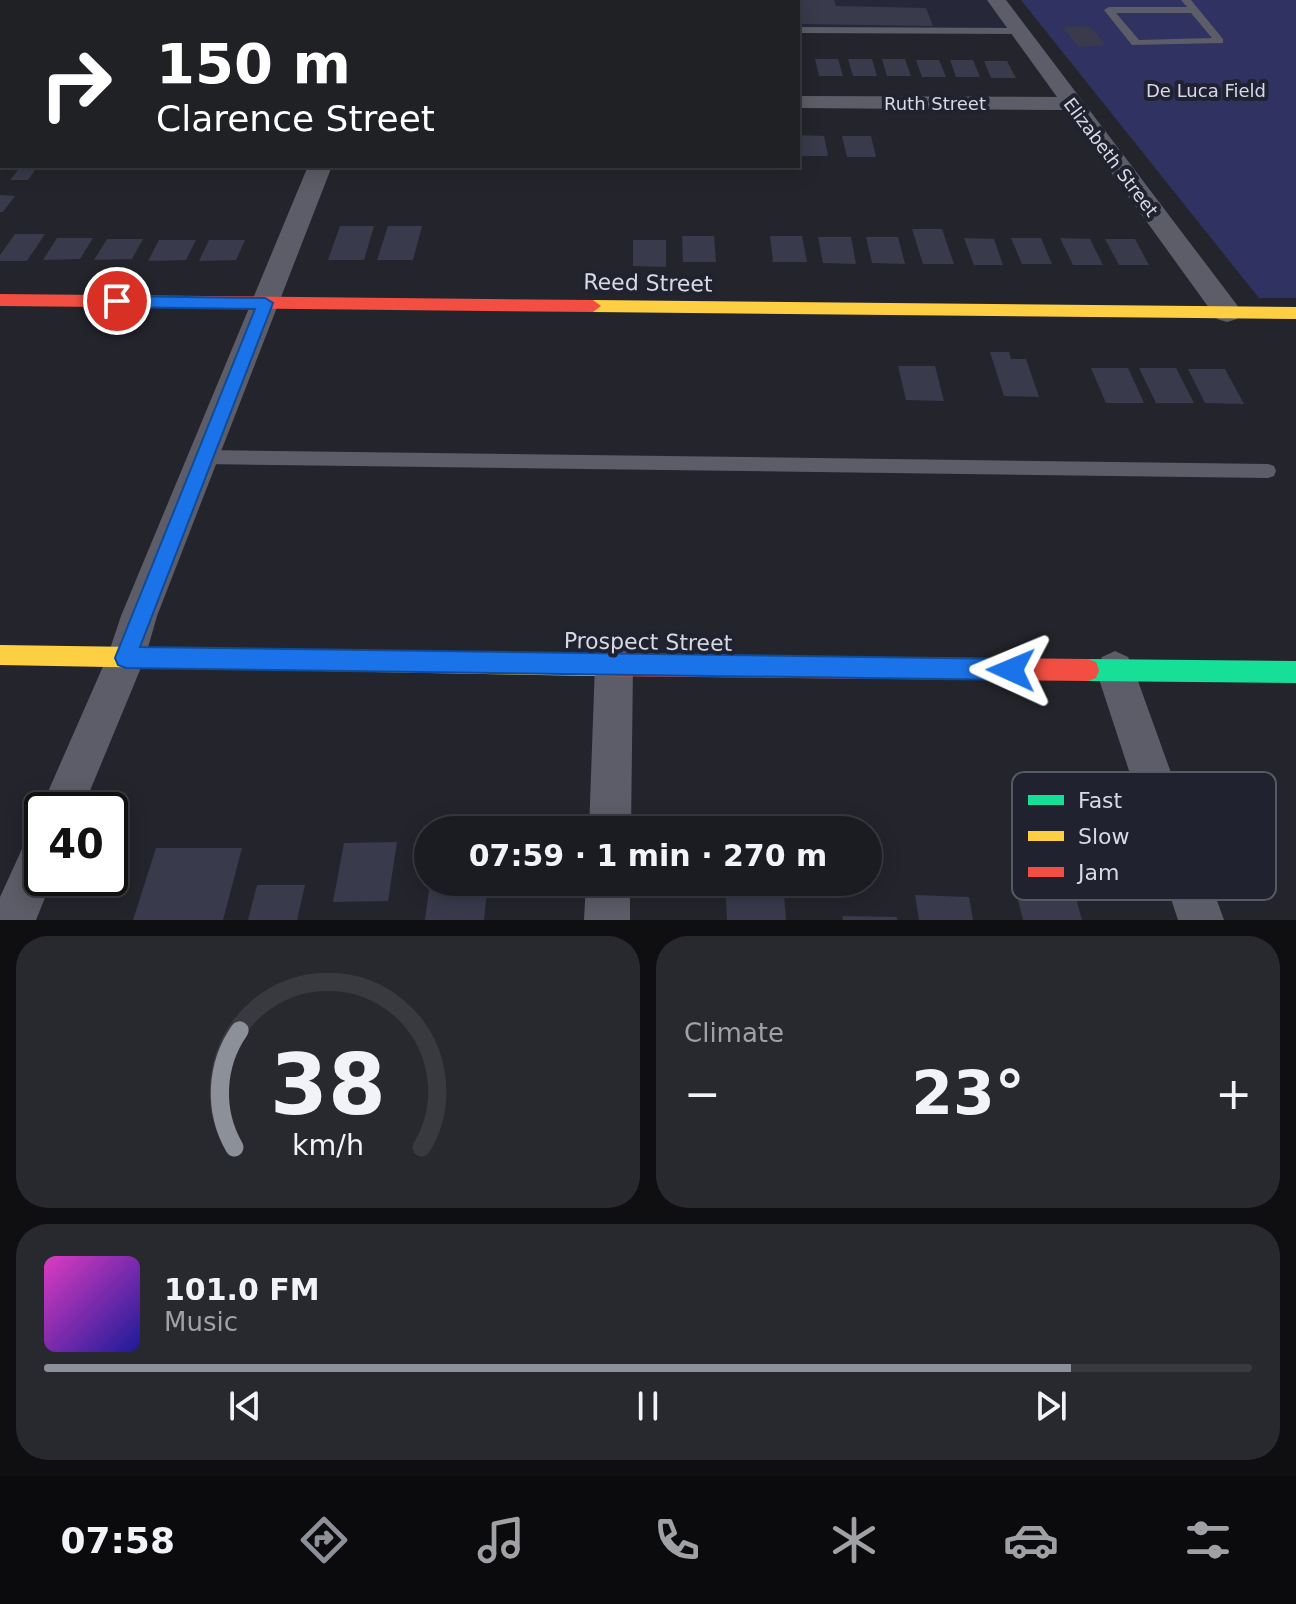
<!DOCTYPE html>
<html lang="en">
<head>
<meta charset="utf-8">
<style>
	body { margin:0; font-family:"DejaVu Sans",sans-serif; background:#28292e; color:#f1f3f6; height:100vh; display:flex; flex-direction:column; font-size:30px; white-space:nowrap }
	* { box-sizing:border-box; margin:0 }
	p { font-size:26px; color:#a0a1a5 }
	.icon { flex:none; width:44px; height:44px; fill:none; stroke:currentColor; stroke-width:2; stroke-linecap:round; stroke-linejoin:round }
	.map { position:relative; height:920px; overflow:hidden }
	.side { display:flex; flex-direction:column; gap:16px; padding:16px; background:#0f0f12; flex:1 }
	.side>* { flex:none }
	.guide { position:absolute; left:0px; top:0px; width:800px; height:168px; box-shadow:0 4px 20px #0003,0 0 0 2px #393a3f; background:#202124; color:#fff; overflow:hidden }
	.speed { position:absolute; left:24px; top:792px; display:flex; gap:16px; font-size:40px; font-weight:700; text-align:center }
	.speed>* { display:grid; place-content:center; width:104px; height:104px; border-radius:50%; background:#1b1c21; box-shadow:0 4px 20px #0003,0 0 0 2px #393a3f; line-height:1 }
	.speed .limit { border:4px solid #111; border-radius:12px; background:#fff; color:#111 }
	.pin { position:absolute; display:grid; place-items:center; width:68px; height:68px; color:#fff; margin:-34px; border:4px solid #fff; border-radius:50%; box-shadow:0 2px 8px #0007 }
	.me { position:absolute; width:88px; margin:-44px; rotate:271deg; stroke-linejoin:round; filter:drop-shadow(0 0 6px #0008) }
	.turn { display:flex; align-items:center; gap:28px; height:168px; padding:0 24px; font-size:36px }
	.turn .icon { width:104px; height:104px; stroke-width:2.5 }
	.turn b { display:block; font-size:56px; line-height:68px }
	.big { font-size:60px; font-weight:700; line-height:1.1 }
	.side .tile { flex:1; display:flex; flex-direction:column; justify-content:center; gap:12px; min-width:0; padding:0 28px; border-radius:32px; background:#28292e }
	.side .dial { align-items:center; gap:0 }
	.dial svg { height:208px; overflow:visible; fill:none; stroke:#393a3f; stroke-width:7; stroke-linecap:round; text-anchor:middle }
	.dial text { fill:#f1f3f6; stroke:none }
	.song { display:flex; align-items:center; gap:24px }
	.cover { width:96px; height:96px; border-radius:12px; background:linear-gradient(135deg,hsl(310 70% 55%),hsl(240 70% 35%)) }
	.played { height:8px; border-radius:4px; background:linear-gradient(90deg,#8c9099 85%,#393a3f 85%) }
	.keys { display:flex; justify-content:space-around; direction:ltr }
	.heat { display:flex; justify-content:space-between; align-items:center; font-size:44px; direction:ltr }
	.side .tiles { flex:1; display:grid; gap:16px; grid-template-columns:1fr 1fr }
	.tile:last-child { grid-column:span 2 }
	.trip { position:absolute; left:414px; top:816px; width:468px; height:80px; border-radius:40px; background:#1b1c21; box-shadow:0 4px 20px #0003,0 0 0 2px #393a3f; font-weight:700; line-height:80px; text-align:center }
	.menu { display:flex; height:128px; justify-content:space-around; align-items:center; background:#0b0b0d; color:#a0a1a5 }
	.menu .icon { width:56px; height:56px }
	.menu .on { color:#8c9099 }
	.menu b { font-size:36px; color:#f1f3f6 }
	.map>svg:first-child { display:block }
</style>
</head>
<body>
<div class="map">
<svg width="1296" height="920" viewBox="0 0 1296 920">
	<rect width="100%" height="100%" fill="#24252c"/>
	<!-- built -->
	<path fill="#26283a" d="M0 0H996L1018 31 798 30V2H2L0 23Z"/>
	<!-- green -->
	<path fill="#303362" d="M1021 0H1296V298H1259Z"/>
	<!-- building -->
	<path fill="#393a4b" d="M798 0H834L836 6 926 8 933 26 799 24Z
		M1089 26 1106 45 1079 47 1062 27Z
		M815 59H838L843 76H819Z
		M848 59H872L877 76H853Z
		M882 59H905L911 76H887Z
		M916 60H939L946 77H922Z
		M950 60H973L980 77H956Z
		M984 61H1007L1016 78H991Z
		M798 135 824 136 828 156H798Z
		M842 136H871L876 157H847Z
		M21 166H38L28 180H10Z
		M0 195 15 196 3 212H0Z
		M340 226H374L364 260H328Z
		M388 226H422L413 260H377Z
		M912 229H942L954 264H923Z
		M15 234H45L27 261H0V255Z
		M682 236H714L716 262H683Z
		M770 236H802L807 262H773Z
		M818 237H851L856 264 823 263Z
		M866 237H898L905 264 872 263Z
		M57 238H93L80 259 43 260Z
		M964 238 994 239 1003 265H974Z
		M1011 238H1041L1052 264H1022Z
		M1060 238 1090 239 1103 265H1073Z
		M107 239H143L132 259 94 260Z
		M1105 239H1135L1149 265H1119Z
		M159 240H196L186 260 148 261Z
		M209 240H245L236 260 199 261Z
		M633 240H666V267L633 266Z
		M990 352H1009L1011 359H1026L1039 397 1004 396Z
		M898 366H935L944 401 906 400Z
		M1091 368H1128L1144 403H1106Z
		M1139 368H1176L1194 403H1156Z
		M1188 369H1225L1244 404 1205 403Z
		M397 842 388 901 333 902 344 843Z
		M156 848H242L223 920H133Z
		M1012 876H1070L1082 920H1023Z
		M430 882H488L484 920H425Z
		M725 882H783L786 920H727Z
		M257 885H305L297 920H248Z
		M915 895 969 897 973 920H919Z
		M842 916 897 917V920H843Z"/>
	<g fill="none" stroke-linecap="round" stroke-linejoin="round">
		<!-- lane -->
		<path fill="#5c5d68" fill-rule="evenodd" d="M1181 0H1191L1223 39V43L1132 45 1104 10 1109 7H1187ZM1116 13H1191L1212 38 1139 40Z
			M0 20H2V26H0Z
			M798 27 1018 28 1023 31 1018 34 798 33Z
			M204 450 1268 464 1274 466 1276 471 1274 476 1268 478 204 464 198 462 196 457 198 452Z"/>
		<!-- street -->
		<path fill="#5c5d68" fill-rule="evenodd" d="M987 0H1006L1237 305 1241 312 1237 319 1227 322 1217 319 1066 110 798 108V96L1057 97Z
			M0 89H2V101H0Z
			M308 166H332L157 616 145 658 82 810H42V815L40 810 108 655 121 616Z
			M614 646 627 652 633 665 631 830H589L595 665 601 652Z
			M1115 651 1128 657 1134 670 1224 920H1178L1096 670 1102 657Z
			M42 831V878H53L36 920H0V897L27 838Z
			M586 882H630V920H584Z"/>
		<!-- fast -->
		<path fill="#16e098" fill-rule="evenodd" d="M1088 659 1296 661V683L1088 681 1080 678 1077 670 1080 662Z"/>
		<!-- slow -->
		<path fill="#ffcf43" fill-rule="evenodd" d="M593 300 1296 307V319L593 312 585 306Z
			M0 645 596 654 604 658 607 665 604 672 596 676 0 665Z"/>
		<!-- jam -->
		<path fill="#f24e42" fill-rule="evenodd" d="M0 294 593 300 601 306 593 312 0 306Z
			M596 654 1088 659 1096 662 1099 670 1096 678 1088 681 596 676 588 672 585 665 588 658Z"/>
	</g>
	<!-- route -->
	<path fill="#1a73e8" stroke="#114b97" stroke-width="2" d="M117 296 265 298 273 303 140 647 1011 659 1019 662 1022 670 1019 677 1011 680 126 668 118 665 115 658 255 309 117 307 109 301Z"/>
	<g text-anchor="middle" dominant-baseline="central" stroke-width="8" stroke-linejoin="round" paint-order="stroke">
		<!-- far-park labels -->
		<g font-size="18" fill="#d5d8ee" stroke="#202230">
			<text x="1206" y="90">De Luca Field</text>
		</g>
		<!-- far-street labels -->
		<g font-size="18" fill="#d7d9e3" stroke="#202230">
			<text x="935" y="103">Ruth Street</text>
			<text transform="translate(1111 157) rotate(53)">Elizabeth Street</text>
		</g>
		<!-- street labels -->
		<g font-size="22" fill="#d7d9e3" stroke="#202230">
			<text transform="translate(648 283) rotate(1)">Reed Street</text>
			<text transform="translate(648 642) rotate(1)">Prospect Street</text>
		</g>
	</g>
	<!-- legend -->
	<rect x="1012" y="772" width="264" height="128" rx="12" fill="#202230" stroke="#575966" stroke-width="2"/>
	<rect x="1028" y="795" width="36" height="10" fill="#16e098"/>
	<rect x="1028" y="831" width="36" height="10" fill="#ffcf43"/>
	<rect x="1028" y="867" width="36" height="10" fill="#f24e42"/>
	<g font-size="22" fill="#d7d9e3">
		<text x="1078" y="808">Fast</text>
		<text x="1078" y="844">Slow</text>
		<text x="1078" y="880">Jam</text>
	</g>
</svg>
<div class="speed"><div class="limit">40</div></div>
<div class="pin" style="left:117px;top:301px;background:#d93025"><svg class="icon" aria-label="arrive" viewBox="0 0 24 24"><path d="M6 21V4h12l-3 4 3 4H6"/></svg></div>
<svg class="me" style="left:1011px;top:670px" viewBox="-20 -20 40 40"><path d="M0-17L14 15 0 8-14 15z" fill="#1a73e8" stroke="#fff" stroke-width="4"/></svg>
<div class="trip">07:59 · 1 min · 270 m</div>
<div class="guide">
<div class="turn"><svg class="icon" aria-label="right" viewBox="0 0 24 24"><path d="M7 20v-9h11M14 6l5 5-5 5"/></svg><div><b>150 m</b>Clarence Street</div></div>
</div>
</div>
<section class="side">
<div class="tiles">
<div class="tile dial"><svg viewBox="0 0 100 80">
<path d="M14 69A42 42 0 1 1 86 69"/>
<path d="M14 69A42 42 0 0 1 16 24" stroke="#8c9099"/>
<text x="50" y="56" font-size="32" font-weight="700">38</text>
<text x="50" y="72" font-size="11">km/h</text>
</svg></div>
<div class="tile"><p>Climate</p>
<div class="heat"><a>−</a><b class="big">23°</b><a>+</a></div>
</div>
<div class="tile">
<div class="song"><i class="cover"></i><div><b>101.0 FM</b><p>Music</p></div></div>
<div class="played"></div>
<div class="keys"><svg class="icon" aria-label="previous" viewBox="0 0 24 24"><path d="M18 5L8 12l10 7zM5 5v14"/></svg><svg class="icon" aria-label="pause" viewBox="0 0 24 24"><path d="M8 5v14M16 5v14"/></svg><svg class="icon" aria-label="next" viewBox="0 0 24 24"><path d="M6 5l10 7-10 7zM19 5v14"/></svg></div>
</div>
</div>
</section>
<nav class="menu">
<b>07:58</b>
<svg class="icon on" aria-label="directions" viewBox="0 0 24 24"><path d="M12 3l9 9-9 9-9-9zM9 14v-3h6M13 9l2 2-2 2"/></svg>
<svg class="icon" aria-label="music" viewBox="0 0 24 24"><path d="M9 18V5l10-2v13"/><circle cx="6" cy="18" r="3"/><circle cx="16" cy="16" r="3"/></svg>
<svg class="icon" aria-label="phone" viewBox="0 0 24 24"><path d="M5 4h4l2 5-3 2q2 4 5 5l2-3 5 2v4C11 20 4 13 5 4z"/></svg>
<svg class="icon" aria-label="climate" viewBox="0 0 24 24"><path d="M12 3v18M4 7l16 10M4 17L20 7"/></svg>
<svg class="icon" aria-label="car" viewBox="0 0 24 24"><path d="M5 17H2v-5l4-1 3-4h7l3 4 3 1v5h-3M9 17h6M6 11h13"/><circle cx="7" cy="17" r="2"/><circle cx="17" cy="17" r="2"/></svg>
<svg class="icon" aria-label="filters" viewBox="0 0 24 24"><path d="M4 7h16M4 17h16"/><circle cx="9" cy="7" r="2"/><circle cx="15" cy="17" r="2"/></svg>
</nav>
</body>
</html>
